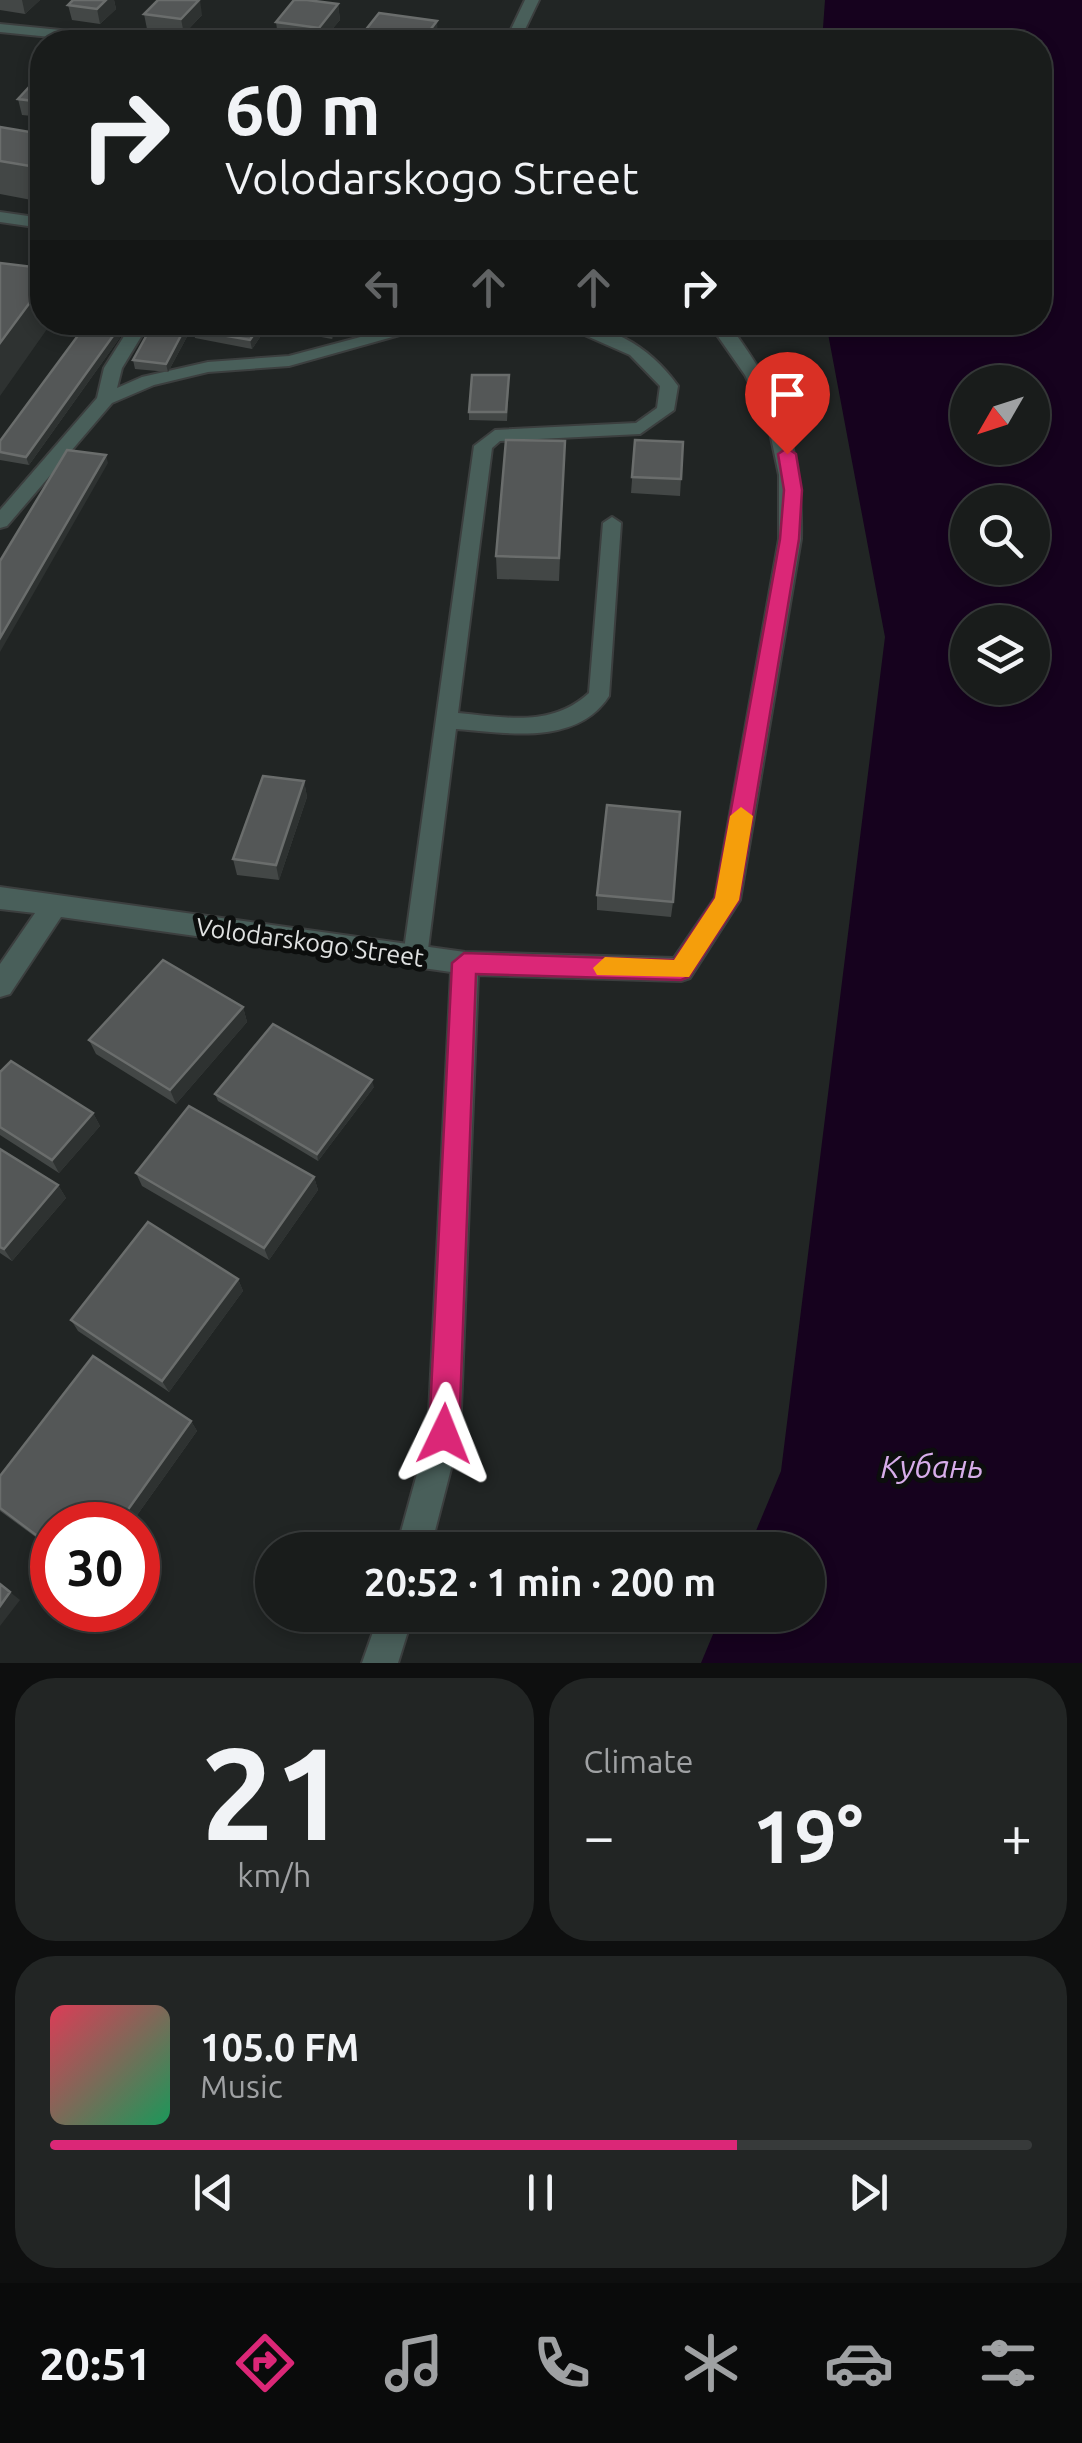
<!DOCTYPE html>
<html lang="en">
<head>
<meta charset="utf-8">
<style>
	body { margin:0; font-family:Ubuntu,sans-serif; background:#222524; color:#f1f3f6; height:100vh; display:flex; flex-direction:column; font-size:38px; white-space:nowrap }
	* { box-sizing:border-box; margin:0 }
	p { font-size:32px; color:#9fa1a3 }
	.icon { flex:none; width:55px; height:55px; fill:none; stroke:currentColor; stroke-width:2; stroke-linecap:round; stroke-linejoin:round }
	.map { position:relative; height:1663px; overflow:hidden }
	.details { display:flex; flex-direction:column; gap:15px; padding:15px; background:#0e0f0f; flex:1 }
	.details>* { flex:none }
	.top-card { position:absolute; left:30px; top:30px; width:1022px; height:305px; border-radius:40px; box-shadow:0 5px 15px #0003,0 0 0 2px #373a3a; background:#191c1b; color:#f1f3f6; overflow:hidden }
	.needle { width:65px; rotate:231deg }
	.controls { position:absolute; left:950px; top:365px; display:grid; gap:20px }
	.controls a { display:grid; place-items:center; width:100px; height:100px; border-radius:50%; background:#191c1b; box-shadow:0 5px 15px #0003,0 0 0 2px #373a3a; font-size:50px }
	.speed { position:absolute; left:30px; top:1502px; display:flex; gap:20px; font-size:50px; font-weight:700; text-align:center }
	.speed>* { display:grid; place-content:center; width:130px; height:130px; border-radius:50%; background:#191c1b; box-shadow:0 5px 15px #0003,0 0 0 2px #373a3a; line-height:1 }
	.speed .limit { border:15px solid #d22; background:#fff; color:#111 }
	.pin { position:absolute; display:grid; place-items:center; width:85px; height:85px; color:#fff; margin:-102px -42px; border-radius:50% 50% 50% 0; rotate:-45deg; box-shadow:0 0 10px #0007 }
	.pin .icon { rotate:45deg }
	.me { position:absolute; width:110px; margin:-55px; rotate:2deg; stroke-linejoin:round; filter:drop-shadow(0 0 8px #0008) }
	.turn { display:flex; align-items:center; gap:35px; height:210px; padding:0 30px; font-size:45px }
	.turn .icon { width:130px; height:130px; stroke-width:2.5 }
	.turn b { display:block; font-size:70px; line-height:85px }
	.lanes { display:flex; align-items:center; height:95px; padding:0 30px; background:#0003; justify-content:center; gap:50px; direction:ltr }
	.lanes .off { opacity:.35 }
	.big { font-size:75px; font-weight:600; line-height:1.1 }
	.details .card { flex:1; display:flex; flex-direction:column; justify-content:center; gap:15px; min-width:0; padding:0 35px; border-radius:40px; background:#222524 }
	.details .dial { align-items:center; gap:0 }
	.dial b { font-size:130px; line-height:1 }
	.song { display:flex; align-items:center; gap:30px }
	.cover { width:120px; height:120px; border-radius:15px; background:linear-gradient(135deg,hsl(350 70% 55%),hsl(150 70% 35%)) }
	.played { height:10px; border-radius:5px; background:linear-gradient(90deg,#db2777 70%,#373a3a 70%) }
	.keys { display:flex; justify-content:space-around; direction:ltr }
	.heat { display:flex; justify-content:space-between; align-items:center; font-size:55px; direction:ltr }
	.details .tiles { flex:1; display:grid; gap:15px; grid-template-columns:1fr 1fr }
	.card:last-child { grid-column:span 2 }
	.trip { position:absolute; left:255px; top:1532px; width:570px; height:100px; border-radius:50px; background:#191c1b; box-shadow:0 5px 15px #0003,0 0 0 2px #373a3a; font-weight:600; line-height:100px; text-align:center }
	.tab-bar { display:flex; height:160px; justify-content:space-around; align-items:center; background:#0a0b0b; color:#9fa1a3 }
	.tab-bar .icon { width:70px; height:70px }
	.tab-bar .on { color:#db2777 }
	.tab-bar b { font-size:45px; color:#f1f3f6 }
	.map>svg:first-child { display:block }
</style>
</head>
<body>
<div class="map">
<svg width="1082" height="1663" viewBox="0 0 1082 1663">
	<rect width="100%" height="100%" fill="#212524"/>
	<!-- water -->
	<path fill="#16021e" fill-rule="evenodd" d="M825 0H1082V1663H701L721 1615H808V1550H748L781 1471 885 637 826 323 1040 322V42H822ZM968 382H1032V448H968ZM968 502H1032V568H968ZM968 622H1032V688H968Z"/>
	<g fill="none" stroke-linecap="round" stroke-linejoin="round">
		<defs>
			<path id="service" d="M0 212 42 218V228L0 222Z
				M133 322H150L122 368 117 388 142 377 208 362 289 356 417 322H446L289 366 208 372 154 385 112 403 7 526 0 528V510L97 398 104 368Z
				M555 322C606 322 648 344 678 386L674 410 640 434 500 441 492 448 458 713C505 717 551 728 589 693L603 523 612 517 621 523 609 696C577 746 507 733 456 729L427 957 423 964 415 967 407 964 403 957 474 446 495 430 636 423 657 408 660 386 630 355Z"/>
			<path id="minor" d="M525 0H539L519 42H505Z
				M0 24 141 38 148 42H101L0 32Z
				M708 322H727C782 396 803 446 801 539L740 900 690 978 681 981 478 975 460 1434 430 1550H396L428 1434 451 972 61 917 10 994 0 997V964L35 913 0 909V887L465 952 674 958 715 898 779 539V475L768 423 745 375Z
				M379 1615H413L398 1663H362Z"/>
		</defs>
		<!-- service casing -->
		<use href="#service" stroke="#3c3f3f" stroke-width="4"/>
		<!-- minor casing -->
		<use href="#minor" stroke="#3c3f3f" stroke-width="4"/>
		<!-- service -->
		<use href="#service" fill="#495f5a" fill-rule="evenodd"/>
		<!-- minor -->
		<use href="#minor" fill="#495f5a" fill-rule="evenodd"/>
	</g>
	<!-- wall -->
	<path fill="#434746" d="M0 0H40L25 14 0 10Z
		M73 0H114L116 9 100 24 72 20 68 5Z
		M338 4 340 20 321 42 278 37 276 22Z
		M144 14 202 15 184 34 147 29Z
		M360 37H438L433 42H360Z
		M42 73V117L22 115 18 99Z
		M0 127 42 134V202L0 194Z
		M88 322H131L29 465 0 460V441Z
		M154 322H195L168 372 135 369 133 360Z
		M199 322H342L332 339 267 327 252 349 195 338 193 330Z
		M509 384 507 421 469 420V412Z
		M635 440 681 479 680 496 631 493Z
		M565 441 559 581 497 579 496 556Z
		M304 781 307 797 279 880 237 875 233 859Z
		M597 895 673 902 671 917 597 910Z
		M243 1007 247 1022 176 1104 96 1054 89 1040Z
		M0 1072 93 1113 100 1126 59 1173 0 1135Z
		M374 1087 318 1161 218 1101 215 1094Z
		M0 1149 58 1185 66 1198 12 1261 0 1253Z
		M136 1173 314 1177 318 1190 269 1260 142 1186Z
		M238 1279 243 1291 169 1392 78 1331 71 1320Z
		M191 1421 197 1431 130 1525H52V1549L0 1511V1476Z"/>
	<!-- shaded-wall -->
	<path fill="#2e3231" d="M22 0H40L25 14Z
		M106 0H114L116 9 100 24 97 9Z
		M200 0 202 15 184 34 181 19Z
		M338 4 340 20 321 42 319 28Z
		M437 21 438 37 433 42H421Z
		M42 286V322H52L0 396V343Z
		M123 322H131L29 465 26 457Z
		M188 322H195L168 372 166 364Z
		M262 322H266L267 327 252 349 250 340Z
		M336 322H342L332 339 331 330Z
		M106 455 108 463 0 652V638Z
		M304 781 307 797 279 880 276 865Z
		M243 1007 247 1022 176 1104 170 1090Z
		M372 1080 374 1087 318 1161 317 1154Z
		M93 1113 100 1126 59 1173 52 1160Z
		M314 1177 318 1190 269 1260 264 1248Z
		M58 1185 66 1198 12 1261 4 1249Z
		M238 1279 243 1291 169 1392 162 1381Z
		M191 1421 197 1431 130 1525H117Z
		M10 1592 20 1600 0 1626V1606Z"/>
	<!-- building -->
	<path fill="#545757" stroke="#6a6d6c" stroke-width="2.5" d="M73 0H106L97 9 68 5Z
		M158 0H199L181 19 144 14Z
		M294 0H307L338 4 319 28 276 22Z
		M379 13 437 21 421 42H397L360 37Z
		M42 73V102L18 99Z
		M0 127 42 134V168L0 161Z
		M0 263 42 268V286L0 343Z
		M88 322H123L26 457 0 452V441Z
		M154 322H188L166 364 133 360Z
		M199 322H262L250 340 193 330Z
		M289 322H336L331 330Z
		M472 375H509L506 412H469Z
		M506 440 565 441 559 558 496 556Z
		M635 440 683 442 681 479 632 477Z
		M67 450 106 455 0 638V561Z
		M263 776 304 781 276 865 233 859Z
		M607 805 680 812 673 902 597 895Z
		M163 960 243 1007 170 1090 89 1040Z
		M273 1024 372 1080 317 1154 215 1094Z
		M11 1061 93 1113 52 1160 0 1127V1072Z
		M189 1106 314 1177 264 1248 136 1173Z
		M0 1149 58 1185 4 1249 0 1247Z
		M148 1222 238 1279 162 1381 71 1320Z
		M93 1356 191 1421 117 1525H52V1547L0 1508V1476Z
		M0 1584 10 1592 0 1606Z"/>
	<!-- route -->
	<path fill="#db2777" stroke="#8e194d" stroke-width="2.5" d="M787 448 796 454 802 490 799 539 739 900 689 977 681 980 476 974 459 1434 455 1444 444 1448 434 1444 429 1434 452 963 464 953 674 960 715 898 780 539 784 490 778 454Z"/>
	<!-- slow -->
	<path fill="#f59e0b" d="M741 807 753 816 739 900 689 977 597 975 593 968 605 957 674 960 715 898 730 816Z"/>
	<g text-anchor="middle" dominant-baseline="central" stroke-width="10" stroke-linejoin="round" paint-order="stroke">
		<!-- street labels -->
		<g font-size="25" fill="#e0e2e2" stroke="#0c0e0d">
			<text transform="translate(310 942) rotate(8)">Volodarskogo Street</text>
		</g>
		<!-- near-water labels -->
		<g font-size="32" font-style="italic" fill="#d7ade9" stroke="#0c0e0d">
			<text x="932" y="1466">Кубань</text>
		</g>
	</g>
</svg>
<div class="controls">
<a><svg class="needle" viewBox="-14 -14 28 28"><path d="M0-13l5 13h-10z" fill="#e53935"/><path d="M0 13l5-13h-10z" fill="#9fa1a3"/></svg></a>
<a><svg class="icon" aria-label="search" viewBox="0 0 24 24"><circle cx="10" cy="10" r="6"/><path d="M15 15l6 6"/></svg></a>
<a><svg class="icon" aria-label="layers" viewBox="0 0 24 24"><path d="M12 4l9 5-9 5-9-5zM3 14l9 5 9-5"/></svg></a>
</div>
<div class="speed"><div class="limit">30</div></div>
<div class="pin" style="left:787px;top:454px;background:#d93025"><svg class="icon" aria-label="arrive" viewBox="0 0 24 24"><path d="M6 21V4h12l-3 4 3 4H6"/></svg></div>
<svg class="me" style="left:444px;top:1434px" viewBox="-20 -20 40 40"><path d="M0-17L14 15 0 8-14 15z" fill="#db2777" stroke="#fff" stroke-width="4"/></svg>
<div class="trip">20:52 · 1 min · 200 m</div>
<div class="top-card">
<div class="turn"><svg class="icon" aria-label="right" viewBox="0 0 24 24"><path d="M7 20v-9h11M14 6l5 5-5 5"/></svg><div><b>60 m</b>Volodarskogo Street</div></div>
<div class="lanes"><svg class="icon off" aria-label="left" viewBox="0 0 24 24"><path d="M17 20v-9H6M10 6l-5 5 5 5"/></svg><svg class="icon off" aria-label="ahead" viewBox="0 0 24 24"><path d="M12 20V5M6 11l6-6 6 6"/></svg><svg class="icon off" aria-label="ahead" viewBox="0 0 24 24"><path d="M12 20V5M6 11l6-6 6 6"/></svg><svg class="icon" aria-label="right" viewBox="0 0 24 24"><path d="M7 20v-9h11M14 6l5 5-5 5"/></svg></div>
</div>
</div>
<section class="details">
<div class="tiles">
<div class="card dial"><b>21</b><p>km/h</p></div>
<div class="card"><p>Climate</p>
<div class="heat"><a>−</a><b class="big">19°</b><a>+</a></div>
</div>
<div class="card">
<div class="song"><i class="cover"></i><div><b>105.0 FM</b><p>Music</p></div></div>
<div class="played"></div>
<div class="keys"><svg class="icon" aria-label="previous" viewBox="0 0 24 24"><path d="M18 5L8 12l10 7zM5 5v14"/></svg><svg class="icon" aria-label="pause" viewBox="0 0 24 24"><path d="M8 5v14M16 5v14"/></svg><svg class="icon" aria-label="next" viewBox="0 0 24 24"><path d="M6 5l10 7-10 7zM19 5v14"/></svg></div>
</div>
</div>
</section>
<nav class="tab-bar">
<b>20:51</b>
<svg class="icon on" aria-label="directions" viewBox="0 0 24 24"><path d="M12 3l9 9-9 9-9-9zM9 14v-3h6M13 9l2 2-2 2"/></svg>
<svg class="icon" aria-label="music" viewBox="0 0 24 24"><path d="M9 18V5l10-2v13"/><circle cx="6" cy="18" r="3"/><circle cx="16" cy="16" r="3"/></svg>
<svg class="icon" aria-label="phone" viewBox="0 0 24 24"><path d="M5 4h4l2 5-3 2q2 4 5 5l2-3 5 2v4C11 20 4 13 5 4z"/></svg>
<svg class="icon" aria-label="climate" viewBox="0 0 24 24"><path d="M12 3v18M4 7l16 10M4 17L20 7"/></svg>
<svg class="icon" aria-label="car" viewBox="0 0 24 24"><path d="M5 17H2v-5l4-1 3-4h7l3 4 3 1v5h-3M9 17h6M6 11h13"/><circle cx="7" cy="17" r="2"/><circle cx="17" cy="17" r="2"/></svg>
<svg class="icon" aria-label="filters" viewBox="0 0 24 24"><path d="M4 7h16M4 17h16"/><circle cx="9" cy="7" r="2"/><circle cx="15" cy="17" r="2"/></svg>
</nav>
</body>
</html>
